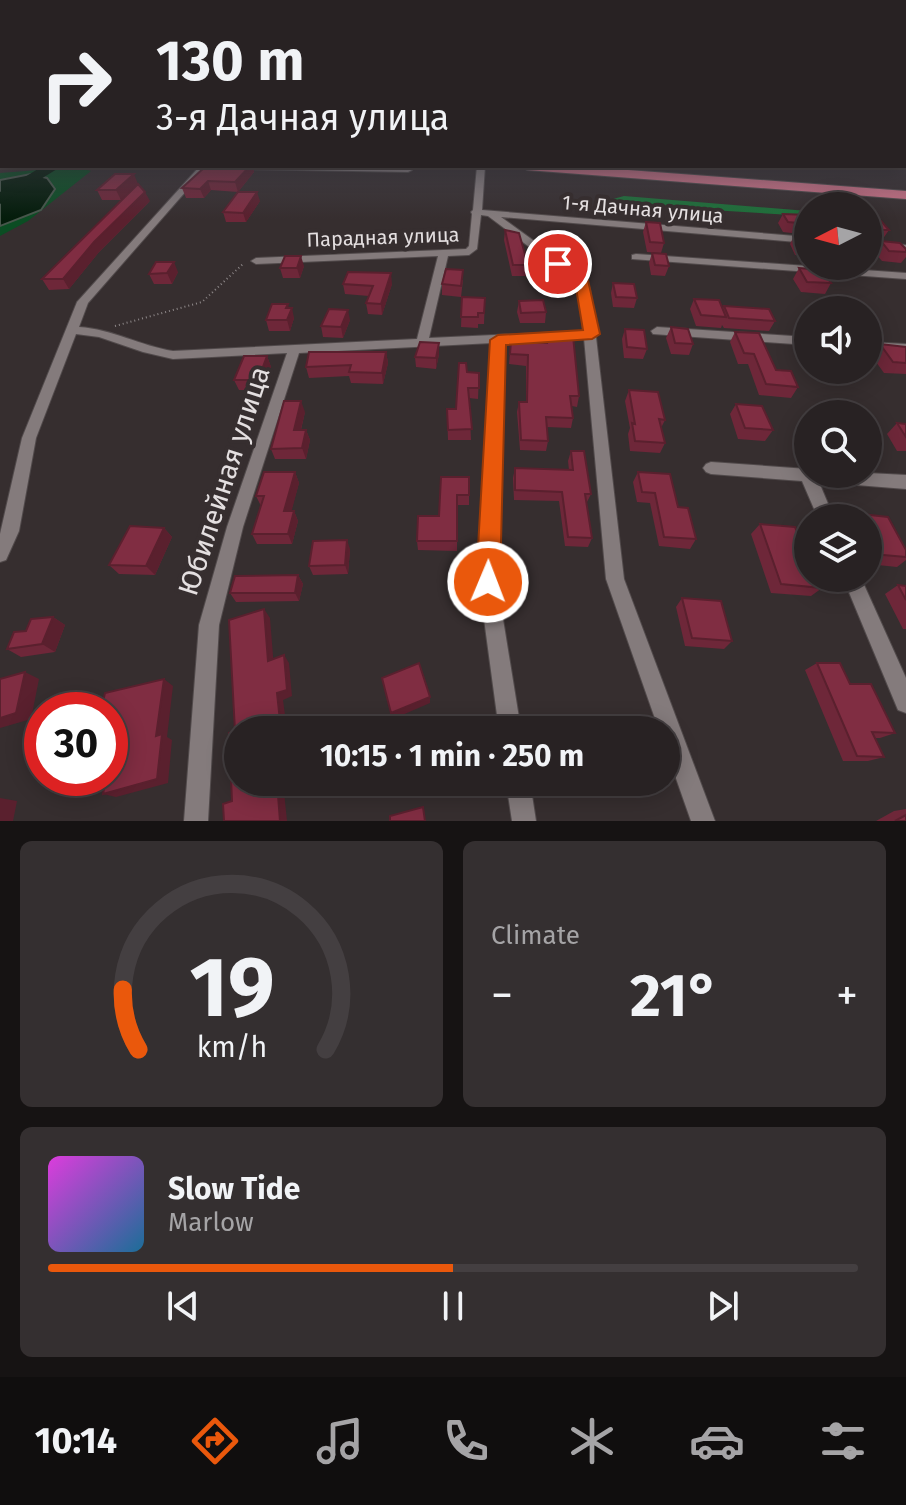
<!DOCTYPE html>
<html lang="en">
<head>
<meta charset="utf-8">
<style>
	body { margin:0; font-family:"Fira Sans",sans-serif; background:#342f30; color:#f1f3f6; height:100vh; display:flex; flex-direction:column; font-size:30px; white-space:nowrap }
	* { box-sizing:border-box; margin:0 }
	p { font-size:26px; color:#a5a4a6 }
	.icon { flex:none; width:44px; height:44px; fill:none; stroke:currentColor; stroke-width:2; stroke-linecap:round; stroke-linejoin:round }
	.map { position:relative; height:821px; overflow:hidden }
	.details { display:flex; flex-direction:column; gap:20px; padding:20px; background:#161313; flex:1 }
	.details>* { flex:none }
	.hud { position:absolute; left:0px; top:0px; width:906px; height:168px; box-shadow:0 4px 20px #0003,0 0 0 2px #443f41; background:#282223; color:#f1f3f6; overflow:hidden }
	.needle { width:52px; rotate:264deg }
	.controls { position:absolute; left:794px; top:192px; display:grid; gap:16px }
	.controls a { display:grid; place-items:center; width:88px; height:88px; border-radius:50%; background:#282223; box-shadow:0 4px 20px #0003,0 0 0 2px #443f41; font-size:40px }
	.speed { position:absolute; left:24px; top:692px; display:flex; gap:16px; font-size:40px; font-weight:700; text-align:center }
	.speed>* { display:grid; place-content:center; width:104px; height:104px; border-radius:50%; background:#282223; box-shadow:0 4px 20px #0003,0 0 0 2px #443f41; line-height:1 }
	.speed .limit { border:12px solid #d22; background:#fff; color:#111 }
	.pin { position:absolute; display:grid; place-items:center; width:68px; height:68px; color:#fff; margin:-34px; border:4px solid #fff; border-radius:50%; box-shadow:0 2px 8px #0007 }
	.me { position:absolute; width:88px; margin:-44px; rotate:1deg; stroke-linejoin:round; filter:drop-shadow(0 0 6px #0008) }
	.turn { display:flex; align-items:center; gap:28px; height:168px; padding:0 24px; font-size:36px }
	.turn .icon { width:104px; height:104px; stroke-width:2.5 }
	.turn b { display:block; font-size:56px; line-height:68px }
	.big { font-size:60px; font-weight:700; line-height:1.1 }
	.details .card { flex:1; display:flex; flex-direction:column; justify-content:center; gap:12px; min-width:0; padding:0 28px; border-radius:12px; background:#342f30 }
	.details .dial { align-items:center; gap:0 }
	.dial svg { height:208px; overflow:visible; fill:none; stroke:#443f41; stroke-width:7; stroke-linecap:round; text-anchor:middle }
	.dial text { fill:#f1f3f6; stroke:none }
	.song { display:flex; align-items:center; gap:24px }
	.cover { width:96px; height:96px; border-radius:12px; background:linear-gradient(135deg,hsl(300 70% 55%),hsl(200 70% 35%)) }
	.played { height:8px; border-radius:4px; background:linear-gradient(90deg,#ea580c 50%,#443f41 50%) }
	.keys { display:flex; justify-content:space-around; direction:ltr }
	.heat { display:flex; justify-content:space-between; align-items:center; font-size:44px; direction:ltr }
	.details .tiles { flex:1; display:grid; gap:20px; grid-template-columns:1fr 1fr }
	.card:last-child { grid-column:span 2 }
	.trip { position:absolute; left:224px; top:716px; width:456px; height:80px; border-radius:40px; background:#282223; box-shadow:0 4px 20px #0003,0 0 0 2px #443f41; font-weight:700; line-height:80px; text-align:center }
	.dock { display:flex; height:128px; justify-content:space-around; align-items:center; background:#100e0e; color:#a5a4a6 }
	.dock .icon { width:56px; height:56px }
	.dock .on { color:#ea580c }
	.dock b { font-size:36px; color:#f1f3f6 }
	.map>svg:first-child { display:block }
</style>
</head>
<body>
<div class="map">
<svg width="906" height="821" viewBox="0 0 906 821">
	<rect width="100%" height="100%" fill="#362e2f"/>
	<!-- green -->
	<path fill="#0b4d23" d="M77 167 91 171 28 221 0 236V173Z"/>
	<!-- forest -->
	<path fill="#1e6f39" d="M624 196 808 211V216L630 205 613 199Z"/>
	<!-- water -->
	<path fill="#041c0b" stroke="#47564b" stroke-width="2" d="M31 174 47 178 55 189 41 210 0 226V180Z"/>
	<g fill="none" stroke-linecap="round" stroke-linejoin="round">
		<!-- river -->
		<path fill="#041c0b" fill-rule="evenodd" d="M43 166H62L0 204V192Z"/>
		<defs>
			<path id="street" d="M200 166H208L88 303 79 327C112 329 141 346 173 351L417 339 438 256 256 264 251 261 256 258 466 249 469 246 472 214 471 212 473 210 477 166H485L482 210 808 237V243L501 217 585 278 590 289 595 331 598 334 596 337 624 579 715 821H691L666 750V730H659L606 579 584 338 504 342 497 582 521 730H499L479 582 492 343 299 353 243 527 219 625 208 821H184L199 625 227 527 287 353 173 359 143 352 99 337 76 334 36 438 19 531 6 560 0 562V534L22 438 77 302ZM481 215 488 216 576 282 580 289 583 331 429 338 448 256 469 255 477 249Z
				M233 166 408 168 412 170 408 172 236 169Z
				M868 242 906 245V251L868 248Z
				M636 254 906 273V279L632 259V255Z
				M657 327 808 337V345L653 334 651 331Z
				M868 342 906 344V352L868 350Z
				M711 462 808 469V474L868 473 906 475V489L819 482 834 518H818L802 481 711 474 706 472 703 468 706 464Z
				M843 578H861L906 678V713L898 710Z
				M506 782H530L536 821H512Z"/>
			<path id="primary" d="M0 150H2V156H0Z
				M521 166H575L906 191V199L527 170Z"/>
			<path id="highway" d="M904 104H906V111H904Z"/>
		</defs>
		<!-- street casing -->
		<use href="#street" stroke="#514a4b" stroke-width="2"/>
		<!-- primary casing -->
		<use href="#primary" stroke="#514a4b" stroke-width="2"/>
		<!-- highway casing -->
		<use href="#highway" stroke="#514a4b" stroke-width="2"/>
		<!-- path -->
		<path stroke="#8d8788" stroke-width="2" stroke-dasharray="1 3" stroke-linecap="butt" d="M115 326 202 302 244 263"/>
		<!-- street -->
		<use href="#street" fill="#847b7c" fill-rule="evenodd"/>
		<!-- primary -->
		<use href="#primary" fill="#c77084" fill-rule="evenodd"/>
		<!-- highway -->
		<use href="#highway" fill="#f36889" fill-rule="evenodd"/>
	</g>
	<!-- wall -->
	<path fill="#6e2739" d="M206 166H253L254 172 238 192 211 190 204 198H186L182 188Z
		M115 174 121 200H102L97 190Z
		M150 201 99 252 69 289 49 290 42 279Z
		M260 201 246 222H226L223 212Z
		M783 214 808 215V235L783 232 778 223Z
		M868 220 889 230 882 240H868Z
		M646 222 664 243 661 253 647 252 643 232Z
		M505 230 528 265 527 276H512L504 240Z
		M795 234 808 235V256L795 255 790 244Z
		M881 241 906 249V257L901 263 882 261 874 252Z
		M652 253 669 266 665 276 651 275 649 263Z
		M304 266 300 278H283L280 268Z
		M799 268 831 283 825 294 801 292 793 279Z
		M178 272 172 284H154L149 274Z
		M463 280 461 297 442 295V284Z
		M613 283 637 298 634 308 613 307 611 293Z
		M343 284H392L382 315 368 314 366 303 369 296 345 294Z
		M462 297 485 298 484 324H478V328L461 327Z
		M694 299 723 308 724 306 775 321 769 331 724 328 722 325 721 328 696 326 690 309Z
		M519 301 546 312 545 323H520L517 312Z
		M289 308 294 318 290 331H269L266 320Z
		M350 320 343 338 323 337 321 326Z
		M671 327 693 344 689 355 671 354 666 338Z
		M625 329 647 349 643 359 624 358 622 339Z
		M735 332 776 370 798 387 791 398 759 395 748 364H738L730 342Z
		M546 334 579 396 577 407 572 406 573 418 571 428 547 427 548 441 546 451 520 450 517 412 519 402H526V366L509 364 511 341 545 343Z
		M439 343V354L436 369 416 367 415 357Z
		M880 344 906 347V374L884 373 871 355Z
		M386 352 388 363 383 384 351 383 349 376 309 378 306 367Z
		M267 356 271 367 262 390H239L234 380Z
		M467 372 479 373 478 399 469 398 471 440H448L447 409H456Z
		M629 390 665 420 661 428 665 443 660 453 630 451 628 434 630 428 625 401Z
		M736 404 773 430 765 441 738 439 730 414Z
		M305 412 301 430H306L310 440 306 459H275L271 449Z
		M897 423 906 424V451H897L887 434Z
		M571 451 591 494 586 504 592 538 588 547 565 546 559 501 514 500 513 478 515 468 569 470 568 461Z
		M295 472 299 483 291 511H294L298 521 292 544H257L252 534 261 506 256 496Z
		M638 472 678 507 696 539 690 549 659 546 650 503 637 502 633 482Z
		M469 477V505H457V551L418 550 417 541 439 516Z
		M852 513 888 517 906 550V560L897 567 868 564V518H847Z
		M760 524 808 578H821L818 580 822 588 811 596 771 593 751 534Z
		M164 528 172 537 155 575 119 574 109 565Z
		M350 549 348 574 313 575 309 566Z
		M298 575 303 584 299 601 236 602 230 593Z
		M898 585 906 586V629H903L885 594Z
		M682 598 732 641 724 649 685 646 676 607Z
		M53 617 65 625 55 652 21 657 7 649 26 631Z
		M817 663 850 684 895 733 880 738H875L884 757 868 761H843L805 670Z
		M906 809V821H876L894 811Z"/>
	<!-- shaded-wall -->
	<path fill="#5a202e" d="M250 166H253L254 172 238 192 235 182Z
		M134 174 138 184 121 200 116 190Z
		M208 181 211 190 204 198 200 189Z
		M145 192 150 201 99 252 69 289 63 279 94 242Z
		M257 192 260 201 246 222 243 213Z
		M301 256 304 266 300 278 297 268Z
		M174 262 178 272 172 284 167 273Z
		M391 273 392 284 382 315 381 304Z
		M288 304 290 312 292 308 294 318 290 331 287 320 286 308Z
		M348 310 350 320 343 338 341 327Z
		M439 343V354L436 369V358Z
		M386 352 388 363 383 384 382 373Z
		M267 356 271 367 262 390 258 380Z
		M301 401 305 412 298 441 294 430Z
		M306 430 310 440 306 459 302 448Z
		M295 472 299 483 289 521 284 511Z
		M294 511 298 521 292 544 288 534Z
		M164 528 172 537 155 575 146 566Z
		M347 540 350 549 348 574 345 565Z
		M298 575 303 584 299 601 295 593Z
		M264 609 270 618 274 668 268 661Z
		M53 617 65 625 55 652 42 644Z
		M284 655 289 663 292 696 283 700 287 730H281L277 693Z
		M25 672 39 679 31 719 0 728V718Z
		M164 679 173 686 167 737 172 740 168 783 116 797 103 794 156 736Z
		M430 697V703L393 719 391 713Z
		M116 724 127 729 110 734V725Z
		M277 782H283L287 821H280Z
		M0 798 17 801 13 821H0Z"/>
	<!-- building -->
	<path fill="#802d42" stroke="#5a202e" stroke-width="2" d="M206 166H250L235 182 208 181 200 189 182 188Z
		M115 174H134L116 190H97Z
		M138 184 145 192 94 242 63 279H42Z
		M238 192H257L243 213 223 212Z
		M783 214 808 215V224L788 222Z
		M868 220 881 221 889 230H872L868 224Z
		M646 222 660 223 664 243 650 242Z
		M505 230 519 233 528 265H513Z
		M795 234 808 235V245H801Z
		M881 241 900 243 906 249V252L889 251Z
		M652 253 666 254 669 266 655 265Z
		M285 256H301L297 268H280Z
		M156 262H174L167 273 149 274Z
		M799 268 822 270 831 283 807 282Z
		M446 269 463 270 461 286 442 284Z
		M348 272 391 273 381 304 366 303 373 286 343 284Z
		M613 283 634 284 637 298 616 297Z
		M462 297 485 298 484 313H478V317H461Z
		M694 299 719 300 726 317 701 315Z
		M543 300 546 312 521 313 519 301Z
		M272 304H288L286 308H292L287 320H266Z
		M724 306 769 309 775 321 729 318Z
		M814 308 836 309V310H816Z
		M329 309 348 310 341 327 321 326Z
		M671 327 688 329 693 344 675 343Z
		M625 329 644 330 647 349 627 347Z
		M735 332 759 333 776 370 791 371 798 387 766 384 754 354 744 353Z
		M546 334 573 336 579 396H570L573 418 546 417 548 441 521 440 519 402H527L528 355 510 354 511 341 547 343Z
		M420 342 439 343 436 358 415 357Z
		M880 344 906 347V363L893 362Z
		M309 352H386L382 373 349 372 351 365 306 367Z
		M244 356H267L258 380H234Z
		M459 363H466L467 372 479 373V388H468L472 429 448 430 447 409H456Z
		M629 390 658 392 665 420 659 419 665 443 635 441 632 423 635 424Z
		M284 401H301L294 430H306L302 448 271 449Z
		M736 404 762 406 773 430 745 428Z
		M897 423 906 424V437Z
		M571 451H584L591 494H585L592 538 568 537 562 492 515 490V468L573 470Z
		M264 472H295L284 511H294L288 534H252L264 496H256Z
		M638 472 670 474 678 507 688 508 696 539 664 537 655 493 642 492Z
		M441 477H469V495H457V541H417L418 516H439Z
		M852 513 888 517 906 550V557L872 554 868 546V518H854Z
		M760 524 795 527 801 541H808V578H818L822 588 781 584Z
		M130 526 164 528 146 566 109 565Z
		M347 540 345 565 309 566 313 541Z
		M298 575 295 593H230L235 576Z
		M898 585 906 586V600Z
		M682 598 721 601 732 641 692 638Z
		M264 609 268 661 284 655 287 690 277 693 281 730H238V782H277L280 821H224L223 804 232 801 229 733 235 731 229 620Z
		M53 617 42 644 7 649 14 632 26 631 31 619Z
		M419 663 430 697 391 713 382 678Z
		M817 663H840L850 684H871L895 733 872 732 884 757 857 756Z
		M25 672 16 713 0 718V679Z
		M164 679 156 736 162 734 157 779 103 794 106 778H110V755L116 724 110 725V710H101L105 693Z
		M572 723 574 730H535Z
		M423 807 425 821H390V816Z
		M906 815V821H895Z"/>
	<!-- sky -->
	<linearGradient id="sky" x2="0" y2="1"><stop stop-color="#1e191a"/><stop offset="0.47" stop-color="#4c4c58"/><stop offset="1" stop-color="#4c4c58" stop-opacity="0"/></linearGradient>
	<rect width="906" height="219" fill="url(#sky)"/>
	<!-- route -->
	<path fill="#ea580c" stroke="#983908" stroke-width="2" d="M558 260 588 280 600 334 592 339 506 345 500 582 496 590 488 593 479 590 476 582 490 340 498 335 583 330 575 282 553 266 551 264Z"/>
	<g text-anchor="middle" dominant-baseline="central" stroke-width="8" stroke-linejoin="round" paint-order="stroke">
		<!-- far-street labels -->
		<g font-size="20" fill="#e4dfe0" stroke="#362e2f">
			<text transform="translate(643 209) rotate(5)">1-я Дачная улица</text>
			<text transform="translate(383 237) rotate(-2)">Парадная улица</text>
		</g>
		<!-- near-street labels -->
		<g font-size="28" fill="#e4dfe0" stroke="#362e2f">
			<text transform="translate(224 481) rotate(-72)">Юбилейная улица</text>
		</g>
	</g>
</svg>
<div class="controls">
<a><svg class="needle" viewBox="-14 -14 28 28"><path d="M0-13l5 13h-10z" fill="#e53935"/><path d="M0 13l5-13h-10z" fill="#a5a4a6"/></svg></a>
<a><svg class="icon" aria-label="sound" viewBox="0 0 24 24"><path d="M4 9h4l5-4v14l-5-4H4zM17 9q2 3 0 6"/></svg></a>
<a><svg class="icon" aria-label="search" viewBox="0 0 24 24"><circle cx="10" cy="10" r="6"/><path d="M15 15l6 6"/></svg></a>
<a><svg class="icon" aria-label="layers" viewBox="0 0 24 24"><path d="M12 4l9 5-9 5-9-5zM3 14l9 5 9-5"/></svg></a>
</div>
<div class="speed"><div class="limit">30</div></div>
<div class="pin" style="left:558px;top:264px;background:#d93025"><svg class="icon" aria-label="arrive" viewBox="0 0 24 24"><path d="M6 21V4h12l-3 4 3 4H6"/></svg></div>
<svg class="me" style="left:488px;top:582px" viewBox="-20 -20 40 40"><circle r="17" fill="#ea580c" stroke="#fff" stroke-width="3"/><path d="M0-11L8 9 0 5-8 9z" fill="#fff"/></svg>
<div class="trip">10:15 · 1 min · 250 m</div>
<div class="hud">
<div class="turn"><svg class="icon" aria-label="right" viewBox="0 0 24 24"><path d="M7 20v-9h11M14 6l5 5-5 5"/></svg><div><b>130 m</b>3-я Дачная улица</div></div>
</div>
</div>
<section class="details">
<div class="tiles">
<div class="card dial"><svg viewBox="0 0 100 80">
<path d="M14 69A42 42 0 1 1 86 69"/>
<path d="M14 69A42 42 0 0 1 8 46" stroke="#ea580c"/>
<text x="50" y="56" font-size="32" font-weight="700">19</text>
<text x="50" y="72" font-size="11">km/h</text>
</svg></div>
<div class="card"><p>Climate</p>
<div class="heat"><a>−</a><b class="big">21°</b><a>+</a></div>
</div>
<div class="card">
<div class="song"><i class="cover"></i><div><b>Slow Tide</b><p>Marlow</p></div></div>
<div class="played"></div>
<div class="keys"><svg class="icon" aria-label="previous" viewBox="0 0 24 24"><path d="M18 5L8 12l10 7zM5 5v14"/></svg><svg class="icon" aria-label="pause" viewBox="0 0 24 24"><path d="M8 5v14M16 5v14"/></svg><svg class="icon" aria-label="next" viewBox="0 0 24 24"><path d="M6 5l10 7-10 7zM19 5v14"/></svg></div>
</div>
</div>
</section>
<nav class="dock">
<b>10:14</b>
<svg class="icon on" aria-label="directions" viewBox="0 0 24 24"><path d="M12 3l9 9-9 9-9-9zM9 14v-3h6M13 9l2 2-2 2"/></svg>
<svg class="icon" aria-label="music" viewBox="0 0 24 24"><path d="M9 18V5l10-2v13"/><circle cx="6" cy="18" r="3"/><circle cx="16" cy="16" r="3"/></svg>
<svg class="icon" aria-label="phone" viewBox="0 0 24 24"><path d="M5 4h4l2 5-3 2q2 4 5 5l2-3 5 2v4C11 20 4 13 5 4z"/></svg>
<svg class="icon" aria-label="climate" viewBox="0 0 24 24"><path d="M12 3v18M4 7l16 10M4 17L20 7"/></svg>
<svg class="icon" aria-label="car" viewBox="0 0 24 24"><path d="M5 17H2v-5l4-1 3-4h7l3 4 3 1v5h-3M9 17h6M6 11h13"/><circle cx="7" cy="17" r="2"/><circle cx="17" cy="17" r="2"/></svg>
<svg class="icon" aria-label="filters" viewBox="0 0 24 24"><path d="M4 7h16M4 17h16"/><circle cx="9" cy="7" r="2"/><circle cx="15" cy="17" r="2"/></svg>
</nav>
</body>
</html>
